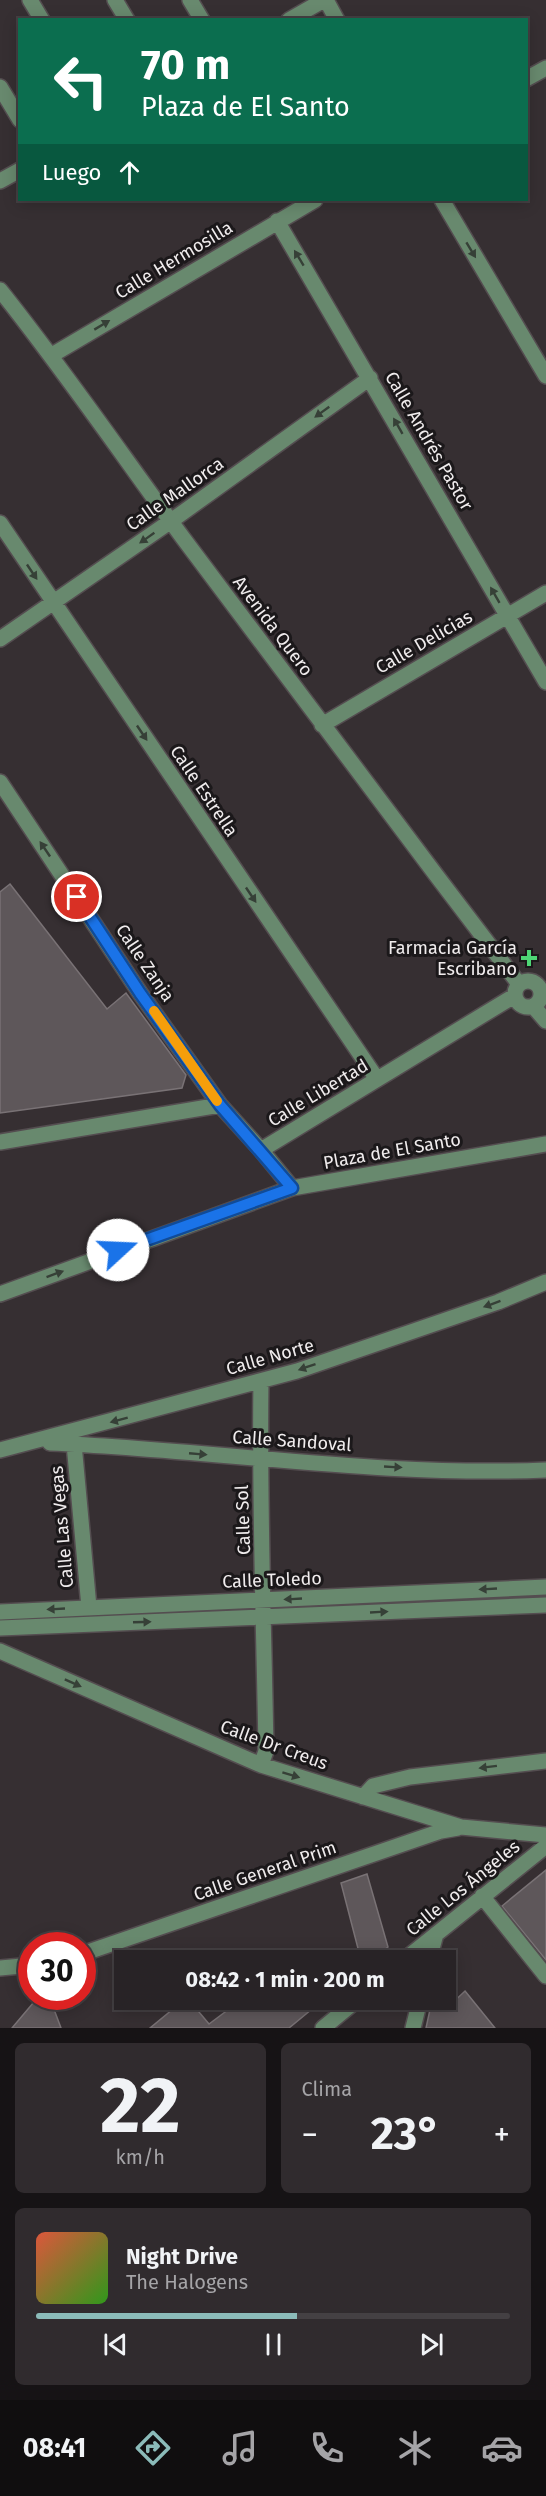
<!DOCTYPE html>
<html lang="es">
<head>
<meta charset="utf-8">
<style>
	body { margin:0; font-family:"Fira Sans",sans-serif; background:#302b2e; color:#f1f3f6; height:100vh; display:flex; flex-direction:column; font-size:22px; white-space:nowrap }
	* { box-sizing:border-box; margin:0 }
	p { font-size:20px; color:#a5a4a7 }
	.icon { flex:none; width:33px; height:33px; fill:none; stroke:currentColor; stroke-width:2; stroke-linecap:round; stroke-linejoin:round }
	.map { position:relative; height:2028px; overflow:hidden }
	.details { display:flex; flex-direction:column; gap:15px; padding:15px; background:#161315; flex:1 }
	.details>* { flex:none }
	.guide { position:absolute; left:18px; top:18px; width:510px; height:183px; border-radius:0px; box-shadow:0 3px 15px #0003,0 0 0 2px #444043; background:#0b6e4f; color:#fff; overflow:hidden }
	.speed { position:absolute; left:18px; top:1932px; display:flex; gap:12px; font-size:30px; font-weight:700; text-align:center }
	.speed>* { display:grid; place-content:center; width:78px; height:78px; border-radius:50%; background:#282326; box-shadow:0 3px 15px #0003,0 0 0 2px #444043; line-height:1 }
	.speed .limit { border:9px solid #d22; background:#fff; color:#111 }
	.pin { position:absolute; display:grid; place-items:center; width:51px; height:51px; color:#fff; margin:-26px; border:3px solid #fff; border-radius:50%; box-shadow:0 2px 6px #0007 }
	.me { position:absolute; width:66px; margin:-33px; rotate:70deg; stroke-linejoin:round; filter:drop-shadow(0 0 4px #0008) }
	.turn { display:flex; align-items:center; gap:21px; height:126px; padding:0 24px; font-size:27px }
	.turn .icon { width:78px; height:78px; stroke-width:2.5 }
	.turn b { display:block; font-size:42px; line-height:51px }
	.then { display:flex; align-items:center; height:57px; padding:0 24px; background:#0003; gap:12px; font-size:22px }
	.big { font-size:45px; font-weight:700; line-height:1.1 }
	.details .widget { flex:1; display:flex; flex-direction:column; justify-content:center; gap:9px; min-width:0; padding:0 21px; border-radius:9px; background:#302b2e }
	.details .dial { align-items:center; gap:0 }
	.dial b { font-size:78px; line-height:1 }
	.song { display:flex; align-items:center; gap:18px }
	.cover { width:72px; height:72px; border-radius:9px; background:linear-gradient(135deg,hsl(10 70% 55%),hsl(110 70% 35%)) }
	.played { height:6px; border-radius:3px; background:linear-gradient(90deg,#8bbbb9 55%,#444043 55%) }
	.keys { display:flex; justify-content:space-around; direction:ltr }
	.heat { display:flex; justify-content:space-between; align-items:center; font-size:33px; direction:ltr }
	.details .tiles { flex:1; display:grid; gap:15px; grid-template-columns:1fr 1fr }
	.widget:last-child { grid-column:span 2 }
	.trip { position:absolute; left:114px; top:1950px; width:342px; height:60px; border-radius:0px; background:#282326; box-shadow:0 3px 15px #0003,0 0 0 2px #444043; font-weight:700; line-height:60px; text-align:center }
	.tab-bar { display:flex; height:96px; justify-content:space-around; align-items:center; background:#100e0f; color:#a5a4a7 }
	.tab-bar .icon { width:42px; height:42px }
	.tab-bar .active { color:#8bbbb9 }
	.tab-bar b { font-size:27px; color:#f1f3f6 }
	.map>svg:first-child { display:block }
</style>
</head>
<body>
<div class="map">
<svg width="546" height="2028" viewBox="0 0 546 2028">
	<rect width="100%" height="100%" fill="#362f32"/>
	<!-- building -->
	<path fill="#5e575a" stroke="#797275" stroke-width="1.5" d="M10 884 107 1009 126 993 186 1075 182 1088 0 1113V892Z
		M546 1870V1960L502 1906Z
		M367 1874 388 1947 372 1960H361L341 1883Z
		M465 1991 495 2028H426L431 2005 446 2009Z
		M39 1996H49L61 2028H12Z
		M184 2000H189L209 2024 233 2006 230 2000H323L289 2028H150Z"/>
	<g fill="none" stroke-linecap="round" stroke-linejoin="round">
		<defs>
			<path id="minor" d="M30 0 42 20
				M115 0 127 20
				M190 0 202 20
				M326 0 337 20
				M289 20 324 0
				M526 79 546 68
				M0 87 20 120
				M0 181 20 170
				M442 200 546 376
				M277 221 546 682
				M0 290C64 370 122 455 183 538 294 687 406 836 519 984
				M52 355 315 200
				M0 523 377 1079
				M0 639 171 521 370 378
				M322 725 546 593
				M0 782 140 993 220 1105
				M515 994a13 13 0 1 1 26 0a13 13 0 1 1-26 0Z
				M533 1006 546 1021
				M0 1142 220 1105 261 1150 514 996
				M261 1150 292 1188 546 1144
				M0 1294 292 1188
				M50 1443C215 1450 381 1477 546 1470
				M74 1444 89 1607
				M0 1450 297 1371 498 1302 546 1282
				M0 1612 546 1587
				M0 1628 546 1605
				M0 1651 261 1765 461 1827 546 1835
				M261 1765 266 1751C264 1628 259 1504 261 1381
				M363 1797 373 1786 410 1777 546 1761
				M482 1896 546 1976
				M82 1954 441 1831 458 1828
				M404 1960 546 1846
				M429 1960 436 1934
				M0 1968 32 1965
				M323 2028 357 2000
				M413 2028 420 2000"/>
		</defs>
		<!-- minor casing -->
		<use href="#minor" stroke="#544d50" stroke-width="18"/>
		<!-- minor -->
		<use href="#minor" stroke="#68896e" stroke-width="15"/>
	</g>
	<!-- one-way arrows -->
	<defs><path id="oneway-solid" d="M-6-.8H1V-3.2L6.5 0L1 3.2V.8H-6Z" transform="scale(1.5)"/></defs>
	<g fill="#364037">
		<use href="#oneway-solid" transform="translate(471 250) rotate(59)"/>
		<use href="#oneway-solid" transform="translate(299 258) rotate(-121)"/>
		<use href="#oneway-solid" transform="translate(102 325) rotate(-31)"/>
		<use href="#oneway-solid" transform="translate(322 412) rotate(144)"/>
		<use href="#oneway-solid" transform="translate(398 426) rotate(-120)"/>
		<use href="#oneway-solid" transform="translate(147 538) rotate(145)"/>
		<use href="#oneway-solid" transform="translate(32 572) rotate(56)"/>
		<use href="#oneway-solid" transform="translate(495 595) rotate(-120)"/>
		<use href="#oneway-solid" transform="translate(142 733) rotate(56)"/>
		<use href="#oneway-solid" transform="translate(45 849) rotate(-124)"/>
		<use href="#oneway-solid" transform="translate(251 895) rotate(56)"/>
		<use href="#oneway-solid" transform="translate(55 1274) rotate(-20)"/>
		<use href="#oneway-solid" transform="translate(492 1304) rotate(160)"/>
		<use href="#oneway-solid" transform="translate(307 1367) rotate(161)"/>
		<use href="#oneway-solid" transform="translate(119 1420) rotate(165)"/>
		<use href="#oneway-solid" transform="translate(198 1454) rotate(5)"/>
		<use href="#oneway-solid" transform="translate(393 1467) rotate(3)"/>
		<use href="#oneway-solid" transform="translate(488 1589) rotate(177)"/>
		<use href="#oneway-solid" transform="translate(293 1599) rotate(177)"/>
		<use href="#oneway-solid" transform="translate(56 1609) rotate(177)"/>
		<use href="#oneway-solid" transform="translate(379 1612) rotate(-3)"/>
		<use href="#oneway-solid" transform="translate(142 1622) rotate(-2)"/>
		<use href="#oneway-solid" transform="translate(73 1683) rotate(24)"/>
		<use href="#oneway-solid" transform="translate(488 1767) rotate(173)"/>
		<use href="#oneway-solid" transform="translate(291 1775) rotate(17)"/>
	</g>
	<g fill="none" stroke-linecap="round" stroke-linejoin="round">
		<defs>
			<path id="route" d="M77 897 140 993 220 1105 292 1188 118 1250"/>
		</defs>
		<!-- route casing -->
		<use href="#route" stroke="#114b97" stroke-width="15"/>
		<!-- route -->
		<use href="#route" stroke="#1a73e8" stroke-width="10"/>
		<!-- slow -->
		<path stroke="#f59e0b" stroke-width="10" d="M154 1011 217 1101"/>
	</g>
	<!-- markers -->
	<path fill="#4ed675" stroke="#1b181a" stroke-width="2" d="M526 949h6v6h6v6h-6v6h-6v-6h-6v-6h6z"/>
	<g text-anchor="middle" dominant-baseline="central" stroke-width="6" stroke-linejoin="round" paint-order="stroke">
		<!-- street labels -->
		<g font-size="18" fill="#f0eced" stroke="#1b181a">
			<text transform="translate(174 260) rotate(-31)">Calle Hermosilla</text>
			<text transform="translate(429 441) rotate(60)">Calle Andrés Pastor</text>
			<text transform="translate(175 494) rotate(-35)">Calle Mallorca</text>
			<text transform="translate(273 626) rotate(53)">Avenida Quero</text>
			<text transform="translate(424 642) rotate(-30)">Calle Delicias</text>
			<text transform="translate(204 791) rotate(56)">Calle Estrella</text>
			<text transform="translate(145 963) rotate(56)">Calle Zanja</text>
			<text transform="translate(318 1093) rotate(-31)">Calle Libertad</text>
			<text transform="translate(392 1151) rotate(-10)">Plaza de El Santo</text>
			<text transform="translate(270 1357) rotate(-16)">Calle Norte</text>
			<text transform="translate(292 1441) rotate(4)">Calle Sandoval</text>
			<text transform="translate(243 1520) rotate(-92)">Calle Sol</text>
			<text transform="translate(62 1527) rotate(-95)">Calle Las Vegas</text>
			<text transform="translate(272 1580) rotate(-2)">Calle Toledo</text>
			<text transform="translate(274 1745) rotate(20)">Calle Dr Creus</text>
			<text transform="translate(265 1871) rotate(-19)">Calle General Prim</text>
			<text transform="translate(463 1888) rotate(-39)">Calle Los Ángeles</text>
		</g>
		<!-- poi labels -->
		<g font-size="18" fill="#f0eced" stroke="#1b181a" text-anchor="end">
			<text x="517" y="948">Farmacia García<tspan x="517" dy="21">Escribano</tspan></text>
		</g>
	</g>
</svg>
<div class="speed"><div class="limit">30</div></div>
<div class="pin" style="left:77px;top:897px;background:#d93025"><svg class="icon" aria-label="arrive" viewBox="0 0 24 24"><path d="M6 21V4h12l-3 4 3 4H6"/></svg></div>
<svg class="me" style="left:118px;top:1250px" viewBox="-20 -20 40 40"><circle r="19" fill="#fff"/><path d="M0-13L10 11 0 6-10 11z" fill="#1a73e8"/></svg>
<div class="trip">08:42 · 1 min · 200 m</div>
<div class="guide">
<div class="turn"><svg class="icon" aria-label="left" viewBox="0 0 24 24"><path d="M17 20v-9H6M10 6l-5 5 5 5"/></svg><div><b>70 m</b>Plaza de El Santo</div></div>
<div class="then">Luego<svg class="icon" aria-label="ahead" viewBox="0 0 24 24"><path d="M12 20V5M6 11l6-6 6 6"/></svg></div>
</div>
</div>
<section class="details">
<div class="tiles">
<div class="widget dial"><b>22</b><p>km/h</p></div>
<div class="widget"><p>Clima</p>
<div class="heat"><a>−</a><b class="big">23°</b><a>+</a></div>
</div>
<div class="widget">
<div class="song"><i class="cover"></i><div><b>Night Drive</b><p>The Halogens</p></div></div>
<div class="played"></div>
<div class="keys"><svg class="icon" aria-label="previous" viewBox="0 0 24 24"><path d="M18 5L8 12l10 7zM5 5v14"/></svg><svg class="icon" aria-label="pause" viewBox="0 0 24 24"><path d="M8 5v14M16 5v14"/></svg><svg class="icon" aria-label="next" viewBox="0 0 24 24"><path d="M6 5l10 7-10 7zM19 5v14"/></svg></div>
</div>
</div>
</section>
<nav class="tab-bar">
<b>08:41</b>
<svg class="icon active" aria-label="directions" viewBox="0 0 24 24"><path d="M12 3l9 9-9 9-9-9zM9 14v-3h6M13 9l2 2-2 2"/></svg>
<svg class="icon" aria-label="music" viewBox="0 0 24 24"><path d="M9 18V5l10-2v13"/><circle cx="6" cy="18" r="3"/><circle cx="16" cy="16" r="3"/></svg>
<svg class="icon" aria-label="phone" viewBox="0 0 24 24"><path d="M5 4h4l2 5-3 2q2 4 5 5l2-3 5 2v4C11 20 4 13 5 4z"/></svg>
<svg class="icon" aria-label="climate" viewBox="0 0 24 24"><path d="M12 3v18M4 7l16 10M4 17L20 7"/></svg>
<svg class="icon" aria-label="car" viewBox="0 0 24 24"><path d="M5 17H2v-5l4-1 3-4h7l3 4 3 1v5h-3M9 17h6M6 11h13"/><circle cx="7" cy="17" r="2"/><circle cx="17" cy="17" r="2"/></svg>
</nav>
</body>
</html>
